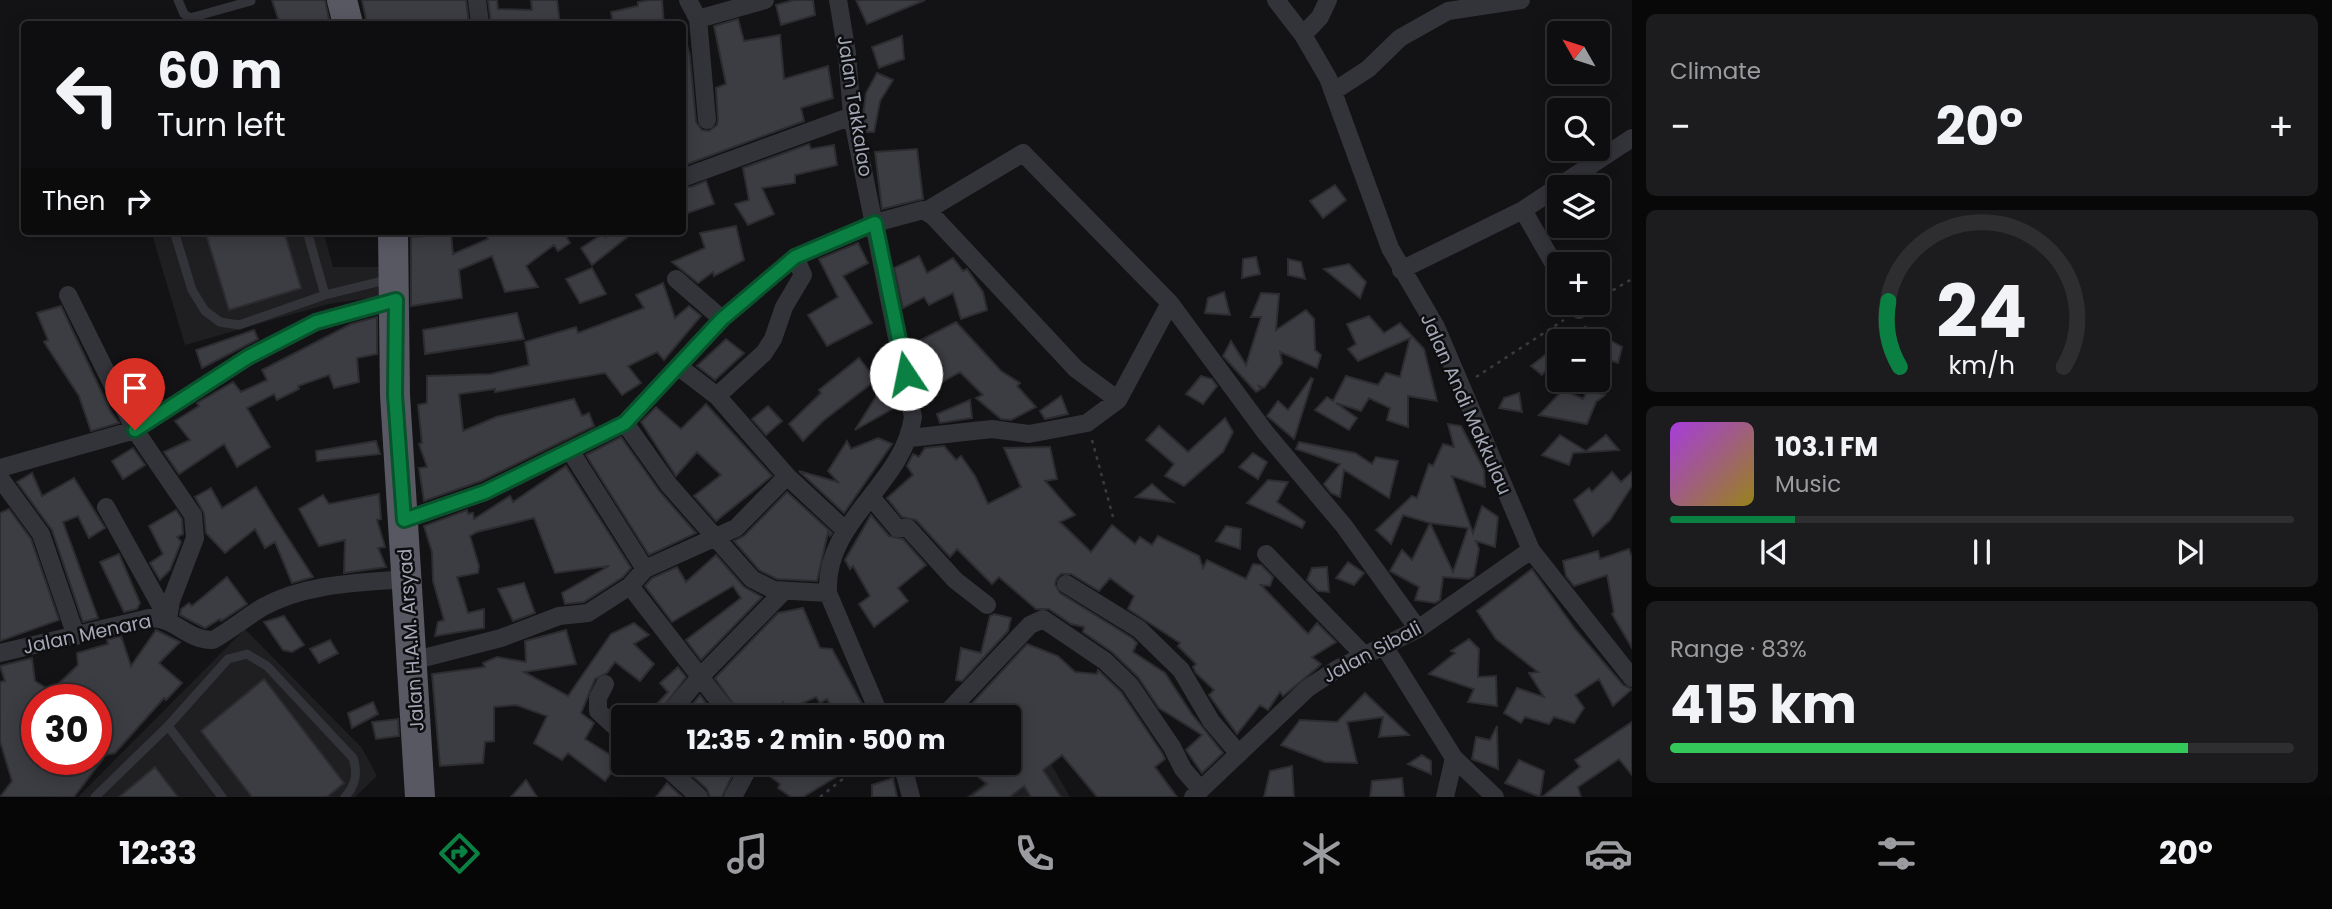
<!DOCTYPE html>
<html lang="en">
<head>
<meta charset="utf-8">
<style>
	body { margin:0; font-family:Poppins,sans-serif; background:#1c1c1e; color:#f1f3f6; height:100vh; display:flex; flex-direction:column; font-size:26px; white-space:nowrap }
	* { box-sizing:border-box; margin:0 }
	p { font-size:23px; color:#9b9c9f }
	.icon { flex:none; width:38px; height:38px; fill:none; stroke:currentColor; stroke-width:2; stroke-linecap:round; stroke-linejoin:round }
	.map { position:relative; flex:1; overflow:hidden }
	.details { display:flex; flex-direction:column; gap:14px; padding:14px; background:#080809; width:700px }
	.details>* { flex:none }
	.guide { position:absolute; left:21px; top:21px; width:665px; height:214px; border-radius:7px; box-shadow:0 4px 18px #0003,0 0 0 2px #2e2e30; background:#0e0e10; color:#f1f3f6; overflow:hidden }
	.needle { width:46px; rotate:309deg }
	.controls { position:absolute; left:1547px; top:21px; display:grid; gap:14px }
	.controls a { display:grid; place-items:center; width:63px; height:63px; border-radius:7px; background:#0e0e10; box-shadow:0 4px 18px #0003,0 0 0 2px #2e2e30; font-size:35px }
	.speed { position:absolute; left:21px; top:684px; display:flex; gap:14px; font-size:35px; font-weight:700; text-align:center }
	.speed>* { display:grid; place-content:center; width:91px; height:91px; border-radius:50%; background:#0e0e10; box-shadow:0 4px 18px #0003,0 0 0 2px #2e2e30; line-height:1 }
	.speed .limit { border:10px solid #d22; background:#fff; color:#111 }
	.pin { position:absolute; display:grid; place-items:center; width:60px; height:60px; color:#fff; margin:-72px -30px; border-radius:50% 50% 50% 0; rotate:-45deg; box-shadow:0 0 7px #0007 }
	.pin .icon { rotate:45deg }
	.me { position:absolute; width:77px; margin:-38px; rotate:349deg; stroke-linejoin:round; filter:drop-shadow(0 0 5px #0008) }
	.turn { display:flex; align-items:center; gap:24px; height:147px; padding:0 21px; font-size:32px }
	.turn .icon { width:91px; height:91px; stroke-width:2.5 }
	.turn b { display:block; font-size:49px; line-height:60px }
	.then { display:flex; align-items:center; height:66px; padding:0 21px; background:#0003; gap:14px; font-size:26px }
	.big { font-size:52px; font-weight:700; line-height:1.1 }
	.details .widget { flex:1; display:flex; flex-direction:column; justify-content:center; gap:10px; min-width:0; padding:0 24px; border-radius:10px; background:#1c1c1e }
	.details .dial { align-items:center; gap:0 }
	.dial svg { height:182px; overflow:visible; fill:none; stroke:#2e2e30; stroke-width:7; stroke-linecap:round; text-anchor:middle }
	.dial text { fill:#f1f3f6; stroke:none }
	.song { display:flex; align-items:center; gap:21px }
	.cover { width:84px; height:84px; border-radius:10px; background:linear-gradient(135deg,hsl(280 70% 55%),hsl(50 70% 35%)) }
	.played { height:7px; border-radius:4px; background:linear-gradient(90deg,#0b8043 20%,#2e2e30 20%) }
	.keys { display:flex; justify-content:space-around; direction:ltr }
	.heat { display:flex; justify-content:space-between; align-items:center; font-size:38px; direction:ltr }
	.charge { height:10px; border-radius:5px; background:linear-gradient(90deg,#34c759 83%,#2e2e30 0) }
	.trip { position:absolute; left:611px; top:705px; width:410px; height:70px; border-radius:7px; background:#0e0e10; box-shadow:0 4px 18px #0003,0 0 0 2px #2e2e30; font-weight:700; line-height:70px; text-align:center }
	.menu { display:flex; height:112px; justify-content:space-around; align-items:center; background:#060606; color:#9b9c9f }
	.menu .icon { width:49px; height:49px }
	.menu .selected { color:#0b8043 }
	.menu b { font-size:32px; color:#f1f3f6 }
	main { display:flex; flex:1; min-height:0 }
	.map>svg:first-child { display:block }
</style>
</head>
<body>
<main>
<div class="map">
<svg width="1632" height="797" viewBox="0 0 1632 797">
	<rect width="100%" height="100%" fill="#131315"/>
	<!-- built -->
	<path fill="#1f1f22" d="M151 231H323L333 267H389L390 295 328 304 185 345Z
		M245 629 362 748 377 776 355 797H78Z
		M1039 743 1070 797H966Z"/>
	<!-- building -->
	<path fill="#3c3d42" stroke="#2d2d31" stroke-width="2" fill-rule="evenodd" d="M272 0H325L330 24H280Z
		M362 0H466L469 24H367Z
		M488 0H497L498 9 532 10 531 0H557L560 24H491Z
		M650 0H662L664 24H613L611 12 638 6V2Z
		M794 0H813L815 15 781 25 776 5Z
		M856 0H925L867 24Z
		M738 19 744 41 780 35 784 79 828 66 833 98 801 108 804 121 682 166V46L687 45 690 56 696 122 702 130 709 131 717 125 718 120 716 88 726 84 714 26Z
		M902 36 904 59 879 68 872 47Z
		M877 73 893 80 880 101 874 132H867L863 115 866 93Z
		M809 144 811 149 834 145 837 165 795 175V183L762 188 774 214 748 225 735 204 749 200 743 168Z
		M917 149 923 199 882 209 875 152Z
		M706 181 714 204 682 215V186L691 187Z
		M1335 185 1346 200 1323 218 1310 201Z
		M736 226 744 260 714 276 713 272 698 283 672 262 705 248 700 233Z
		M205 231H284L301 288 229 310Z
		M486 231H573L566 236 570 243 558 251 554 245 526 266 538 287 505 292 492 256 459 270 462 298 411 306V237L451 234 453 254 488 239Z
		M618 231H635L592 265 581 248 604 233 605 237Z
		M858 243 868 263 843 276 872 323 827 346 808 315 838 297 819 259Z
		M919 256 927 273 953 258 963 271 967 269 983 292 987 310 961 319 953 293 929 305 924 297 903 308 894 268Z
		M1256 257 1260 274 1242 278 1243 259Z
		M1288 259 1301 262 1305 279 1288 275Z
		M1349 264 1366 282 1360 298 1324 269Z
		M592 268 606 294 580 303 566 279Z
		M663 283 675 318 689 306 701 316 664 360 657 352 628 366 641 383 622 395 605 373 495 392V389L459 394 463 431 496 417 574 399 582 416 589 413 594 426 481 481 424 501 419 468 427 467 419 444 422 443 418 405 427 403V376L491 374 529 365 525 342 576 327 578 333 644 308 636 295Z
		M1224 292 1230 315 1205 313 1208 298Z
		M1261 293 1279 294 1276 330 1306 310 1314 319 1315 350 1321 355 1317 368 1280 352 1282 363 1264 388 1259 386 1261 389 1256 392 1223 356 1231 341 1246 365 1261 317H1251Z
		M61 306 111 412 119 423 91 431 79 396 44 342 48 340 37 313Z
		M517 313 524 339 425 354 423 330Z
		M1369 316 1384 333 1400 323 1424 349 1437 401 1408 396V427L1387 420 1390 408 1369 398 1361 411 1336 403 1357 418 1349 430 1315 410 1327 397 1333 401 1346 376 1378 385 1386 373 1400 377 1410 338 1358 361 1348 349 1356 344 1347 324Z
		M377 317V354L357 358 359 382 334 388 329 375 298 386 299 389 277 400 274 394 247 408 270 447 237 467 224 444 179 474 164 452 190 440 175 421 199 406 197 403 233 382 241 392 267 380 262 370 351 324Z
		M956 322 1001 371 1020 383 1017 386 1036 407 1011 420 1001 419 976 398 983 395 960 372 923 393 915 367 920 365 911 345Z
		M254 330 258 339 202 368 196 350Z
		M1604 337 1622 347 1618 363 1598 356V344Z
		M726 339 744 353 715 380 697 366Z
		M1559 344V355L1542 375 1531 366Z
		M859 358 876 380 823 421 803 441 789 424 821 393 819 390Z
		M1201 376 1212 379 1217 386 1203 404 1186 394Z
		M1311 378 1313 379 1294 439 1267 416 1278 401 1288 410Z
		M886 381 894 408 855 430Z
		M1563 390 1583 399 1588 390 1605 395 1596 402 1587 424 1539 415Z
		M1519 393 1522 412 1499 408 1504 398Z
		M1061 396 1068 414 1045 419 1040 411Z
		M970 400 972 418 940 423 937 414Z
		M706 404 772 476 716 521 694 496 721 475 697 452 676 476 641 422 656 407 681 429Z
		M768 406 782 421 766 435 752 419Z
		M1225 418 1233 432 1223 452 1184 486 1165 476 1174 464 1146 440 1159 426 1188 452Z
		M1448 424 1461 426 1484 470 1485 487 1452 476 1473 533 1482 506 1498 517 1495 547 1476 541 1479 549 1474 576 1469 579 1443 577 1440 600 1435 603 1415 600 1419 587 1390 571 1402 550 1412 560 1430 523 1403 515 1391 544 1376 530 1412 496 1417 498 1429 464 1433 466 1443 444 1454 447ZM1430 523 1468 528 1453 572Z
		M1560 435 1586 451 1606 435 1619 450 1573 453 1569 465 1542 455Z
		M621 437 660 492 696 533 649 555 586 455Z
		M878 438 892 444 844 513 799 471 838 482 828 471 847 441 851 449Z
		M376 441 380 454 317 461 316 451Z
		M1299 442 1355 453 1372 464 1376 457 1398 461 1389 498 1344 470 1340 497 1331 493 1324 484 1340 464 1296 449Z
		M944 446 956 460 961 456 975 476 988 504 1021 487 1004 448 1050 447 1057 479 1045 481 1075 515 1060 522 1091 552 1112 525 1135 544 1140 537 1152 545 1158 536 1199 556 1203 568 1207 560 1246 579 1253 564 1261 565 1273 577 1270 586 1261 585 1308 634 1317 623 1336 642 1312 657 1321 664 1317 668 1283 696 1280 692 1268 710 1260 705 1237 734 1209 695 1214 690 1196 673 1193 667 1196 664 1178 646 1180 643 1128 609 1134 596 1110 578 1099 591 1071 574H1061L1057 578 1055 584 1060 593 1132 638 1137 643 1133 652 1165 673 1191 713 1223 753 1202 773 1186 750 1202 735 1159 708 1138 677 1112 652 1083 632 1084 627 1071 624 1049 609H1036L999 577 992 584 957 549 950 557 916 520 902 517 887 498 913 475 907 466 913 454 919 457 925 448Z
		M133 448 145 465 123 479 112 461Z
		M1253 453 1267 462 1258 479 1239 467Z
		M566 466 631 568 623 577 584 602 565 604 562 593 609 566 555 573 534 518 477 532 470 536 479 566 478 573 457 577 468 613 484 609V628L435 636 438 622 444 620 433 581 432 552 424 526 467 510 468 514 473 513 474 519 510 496 513 502Z
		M1612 472 1621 482 1632 472V486L1610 520 1593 536 1574 500 1589 488 1592 492Z
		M32 473 42 496 74 478 105 528 89 538 78 516 63 522 98 618 83 622 52 530 17 482Z
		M1268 480 1288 482 1277 502 1305 522 1302 528 1247 503Z
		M1152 484 1173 502 1136 497Z
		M256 487 275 518 313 577 292 583 275 542 265 548 255 529 225 553 206 533 204 513 195 497 211 488 222 508Z
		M787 492 832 533 830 536 828 532 817 581 777 579 759 570 734 541 744 536Z
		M379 494 381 519 377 520 385 547 378 548 386 567 344 573 345 540 319 546 299 509 323 495 329 504Z
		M9 509 31 539 59 620 0 641V513Z
		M176 510 182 519 183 534 177 537 181 542 170 570 160 580 150 563 163 554 149 526Z
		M871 515 889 536 903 539 926 565 898 588 908 601 874 627 859 604 870 596 853 566 850 569 845 560Z
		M1226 526 1241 529 1240 549 1216 541Z
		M1629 549 1632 558V648L1612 614 1614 612 1607 575 1574 586 1566 576 1563 561 1598 551 1600 559Z
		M119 554 140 603 137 609 124 612 100 562Z
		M716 555 744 587 762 597 701 660 686 640 741 598 733 586 672 622 645 586 652 578 677 567 686 582Z
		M1348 562 1364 573 1354 585 1336 578Z
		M1327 567 1329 592 1318 591 1307 580 1312 568Z
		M1532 569 1575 629 1623 685 1632 689 1613 706 1599 679 1575 695 1584 708 1574 723 1554 717 1549 724 1525 717 1521 723 1504 713 1517 688 1544 697 1529 673 1538 672 1496 639 1477 611Z
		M227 577 247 604 221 621 220 619 205 628 180 615 181 609 189 603 192 606Z
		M524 583 535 613 513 621 498 589Z
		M803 608 820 648 832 649 867 713 860 718H837L827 699 820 703 816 697 787 710 783 702 771 718H743L715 678 778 613Z
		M994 614 1011 618 1008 631 962 681 956 680 961 648 981 653 990 616Z
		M284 616 304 645 292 652 283 650 264 622Z
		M634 623 649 635 634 644 654 664 640 681 615 662 607 673 595 679 581 713 594 723 585 739 620 761 605 781 568 753 562 760 534 743 547 716 516 705 494 707V741L485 742 483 763 440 766 432 674 485 667 483 663 497 657 526 662 525 641 566 630 576 664 524 672 568 696 611 634Z
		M156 630 180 642 159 663 182 683 166 700 164 698 115 753 96 757V700H37V760H102L74 797H0L12 781 0 741V682L5 681 0 666 32 658 35 681 51 691 78 665 77 653 108 644 107 640 121 636 131 666Z
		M1469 639 1479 649 1478 677 1496 676 1497 706 1468 702 1474 689 1429 674 1455 653 1451 651Z
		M330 640 338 653 319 663 310 649Z
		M1027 644 1058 656 1075 672 1097 674 1098 670 1121 692 1162 753 1165 759 1155 767 1177 797H1097L1062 755 1043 770 1061 797H1031L1024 786 1010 797H970L987 784 962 763H1008V718H964L966 710Z
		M678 667 686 677 655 718H644L668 692 660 683Z
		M264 679 344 783 327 797H252L201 731Z
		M1365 693 1409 735 1379 737 1383 717 1347 722 1357 763 1325 762 1281 745 1300 720 1337 722Z
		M700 695 717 718H681Z
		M373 702 378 714 352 728 348 713Z
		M398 719 399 736 376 739 372 722Z
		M1632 722V775L1619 759 1578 787 1581 797H1542L1580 767 1575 760Z
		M1497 726 1498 769 1472 759 1476 737 1490 740Z
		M1422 755 1431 761V774L1408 764Z
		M1519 760 1544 771 1540 797 1505 783Z
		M684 763H738L722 797H710L707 789 682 766Z
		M762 763H859L803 797H791L778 788 780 784 761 769Z
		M1292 766 1294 797H1264L1270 771Z
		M155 767 178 797H119Z
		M893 778 897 797H872V785Z
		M1402 778 1404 797H1370L1372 781Z
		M526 780 537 797H511Z
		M667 783 682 797H656Z"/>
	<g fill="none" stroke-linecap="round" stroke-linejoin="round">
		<!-- path -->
		<path stroke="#393b41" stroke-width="2.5" stroke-dasharray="3.5 5" stroke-linecap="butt" d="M1598 299 1632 279
			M1585 326 1590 341
			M1476 377 1564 320
			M1092 440 1113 517
			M820 797 863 763"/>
		<!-- service -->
		<path stroke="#33343a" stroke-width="9" d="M178 0 184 14 190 18 251 1
			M174 231 192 290 205 311 220 322 239 325 325 295 390 279
			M307 231 325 295
			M95 797 168 726
			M222 797 168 726 228 659 247 654 267 666 353 758C358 773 356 785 345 797"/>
		<!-- minor -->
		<path stroke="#33343a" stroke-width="18" d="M477 0 480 24
			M688 0 698 19 707 120
			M838 0 847 53 852 116 913 417C903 486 824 520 828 593L881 718
			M1276 0 1303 35 1328 78 1390 248 1436 327 1531 550 1632 678
			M698 19 765 0
			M1303 35 1320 17 1328 0
			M1334 91 1368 69 1400 38 1448 11 1521 0
			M688 176 852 116
			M1523 210 1559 273
			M926 211 1023 153 1170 303
			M1401 270 1523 210 1632 138
			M676 279 722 319
			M68 295 135 430 193 515 195 538 171 601 168 619
			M1576 303 1579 310
			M679 367 717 396 764 353 773 339 784 307 803 275 795 257
			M717 396 787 476
			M625 423 669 485 752 579 774 590 828 593
			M910 438 992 429 1029 434 1087 423 1118 400 1170 303 1265 432 1344 526 1418 629
			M571 452 645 569
			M0 468 135 430 248 357 316 322 395 300
			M0 478 41 534 76 636
			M871 497 897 528H908L955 580 987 605
			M106 507 168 619
			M404 520 485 492 625 423 722 319 795 257 875 223 923 210 933 216 1076 369 1118 400
			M1266 554 1364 655
			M1066 584 1139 629 1181 670 1211 721 1239 754
			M630 586 732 718
			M1384 646 1454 758 1495 797
			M0 653 149 618C175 617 188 641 213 640 231 630 246 617 263 607 306 583 359 583 406 579
			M412 661 501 638 559 616 588 613 630 586 645 569 736 528 787 476 845 530
			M605 684 598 698V711L623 734
			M666 718 700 677 784 591
			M942 718 1030 625 1043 619 1105 661 1130 685 1172 747 1183 769 1201 790
			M662 763 699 797
			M902 763 911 797
			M733 797 751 763
			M1193 797 1308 688 1337 669 1418 629 1531 550
			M1445 797 1454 758"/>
		<!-- trunk -->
		<path stroke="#575862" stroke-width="30" d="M342 0 348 24
			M393 231 395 395 420 797"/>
	</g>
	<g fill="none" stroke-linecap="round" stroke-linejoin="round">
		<defs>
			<path id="route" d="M135 430 248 357 316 322 396 300 395 395 404 520 485 492 625 423 722 319 795 257 875 223 906 374"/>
		</defs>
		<!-- route casing -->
		<use href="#route" stroke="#07532c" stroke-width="18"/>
		<!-- route -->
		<use href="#route" stroke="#0b8043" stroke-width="12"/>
	</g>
	<g text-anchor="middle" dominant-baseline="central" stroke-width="5" stroke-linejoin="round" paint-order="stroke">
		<!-- street labels -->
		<g font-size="19" fill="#a3a7b6" stroke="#0e0e10">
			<text transform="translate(855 106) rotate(81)">Jalan Takkalao</text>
			<text transform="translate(1466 404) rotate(66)">Jalan Andi Makkulau</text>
			<text transform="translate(87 634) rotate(-12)">Jalan Menara</text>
			<text transform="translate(411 640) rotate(-94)">Jalan H.A.M. Arsyad</text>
			<text transform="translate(1372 652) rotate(-28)">Jalan Sibali</text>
		</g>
	</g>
</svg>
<div class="controls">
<a><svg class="needle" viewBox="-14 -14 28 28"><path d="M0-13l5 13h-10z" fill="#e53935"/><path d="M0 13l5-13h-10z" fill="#9b9c9f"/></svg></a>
<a><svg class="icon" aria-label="search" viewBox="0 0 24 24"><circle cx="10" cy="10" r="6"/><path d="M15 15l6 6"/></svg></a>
<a><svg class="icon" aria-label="layers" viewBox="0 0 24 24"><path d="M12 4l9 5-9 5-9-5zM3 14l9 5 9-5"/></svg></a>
<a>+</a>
<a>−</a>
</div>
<div class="speed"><div class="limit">30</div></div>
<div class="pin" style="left:135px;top:430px;background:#d93025"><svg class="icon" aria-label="arrive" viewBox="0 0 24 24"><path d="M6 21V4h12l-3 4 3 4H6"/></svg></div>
<svg class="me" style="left:906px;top:374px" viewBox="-20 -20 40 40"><circle r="19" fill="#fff"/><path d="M0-13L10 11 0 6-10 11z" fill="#0b8043"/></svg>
<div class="trip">12:35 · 2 min · 500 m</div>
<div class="guide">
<div class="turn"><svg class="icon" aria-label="left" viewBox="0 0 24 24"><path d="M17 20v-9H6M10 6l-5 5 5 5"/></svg><div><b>60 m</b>Turn left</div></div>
<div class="then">Then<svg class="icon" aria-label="right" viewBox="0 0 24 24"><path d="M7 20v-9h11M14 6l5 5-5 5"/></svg></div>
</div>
</div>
<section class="details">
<div class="widget"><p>Climate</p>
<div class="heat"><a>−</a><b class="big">20°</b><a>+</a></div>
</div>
<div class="widget dial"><svg viewBox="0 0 100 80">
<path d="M14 69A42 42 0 1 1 86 69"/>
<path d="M14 69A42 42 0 0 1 9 40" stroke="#0b8043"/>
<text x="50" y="56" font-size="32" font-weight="700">24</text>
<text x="50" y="72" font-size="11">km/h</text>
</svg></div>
<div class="widget">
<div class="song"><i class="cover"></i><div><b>103.1 FM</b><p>Music</p></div></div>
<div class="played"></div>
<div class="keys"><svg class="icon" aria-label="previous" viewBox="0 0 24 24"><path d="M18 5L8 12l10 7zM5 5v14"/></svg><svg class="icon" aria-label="pause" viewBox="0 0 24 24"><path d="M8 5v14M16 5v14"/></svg><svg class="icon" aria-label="next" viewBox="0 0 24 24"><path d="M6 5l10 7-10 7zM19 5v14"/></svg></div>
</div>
<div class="widget"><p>Range · 83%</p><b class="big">415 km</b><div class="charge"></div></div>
</section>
</main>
<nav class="menu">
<b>12:33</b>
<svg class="icon selected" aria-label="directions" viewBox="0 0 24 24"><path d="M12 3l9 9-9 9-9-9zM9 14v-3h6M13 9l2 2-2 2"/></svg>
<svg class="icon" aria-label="music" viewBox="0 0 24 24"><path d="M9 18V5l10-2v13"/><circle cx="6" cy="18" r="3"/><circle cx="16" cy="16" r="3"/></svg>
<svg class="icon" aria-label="phone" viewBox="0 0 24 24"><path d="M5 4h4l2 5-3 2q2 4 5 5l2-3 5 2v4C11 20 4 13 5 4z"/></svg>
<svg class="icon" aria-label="climate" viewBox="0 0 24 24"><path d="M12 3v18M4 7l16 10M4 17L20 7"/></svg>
<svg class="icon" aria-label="car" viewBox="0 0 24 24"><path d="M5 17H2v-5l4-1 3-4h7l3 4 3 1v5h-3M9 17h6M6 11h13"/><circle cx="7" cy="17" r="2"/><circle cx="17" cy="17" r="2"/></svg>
<svg class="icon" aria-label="filters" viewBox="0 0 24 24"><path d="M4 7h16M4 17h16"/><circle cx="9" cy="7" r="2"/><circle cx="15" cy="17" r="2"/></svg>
<b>20°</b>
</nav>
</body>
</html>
